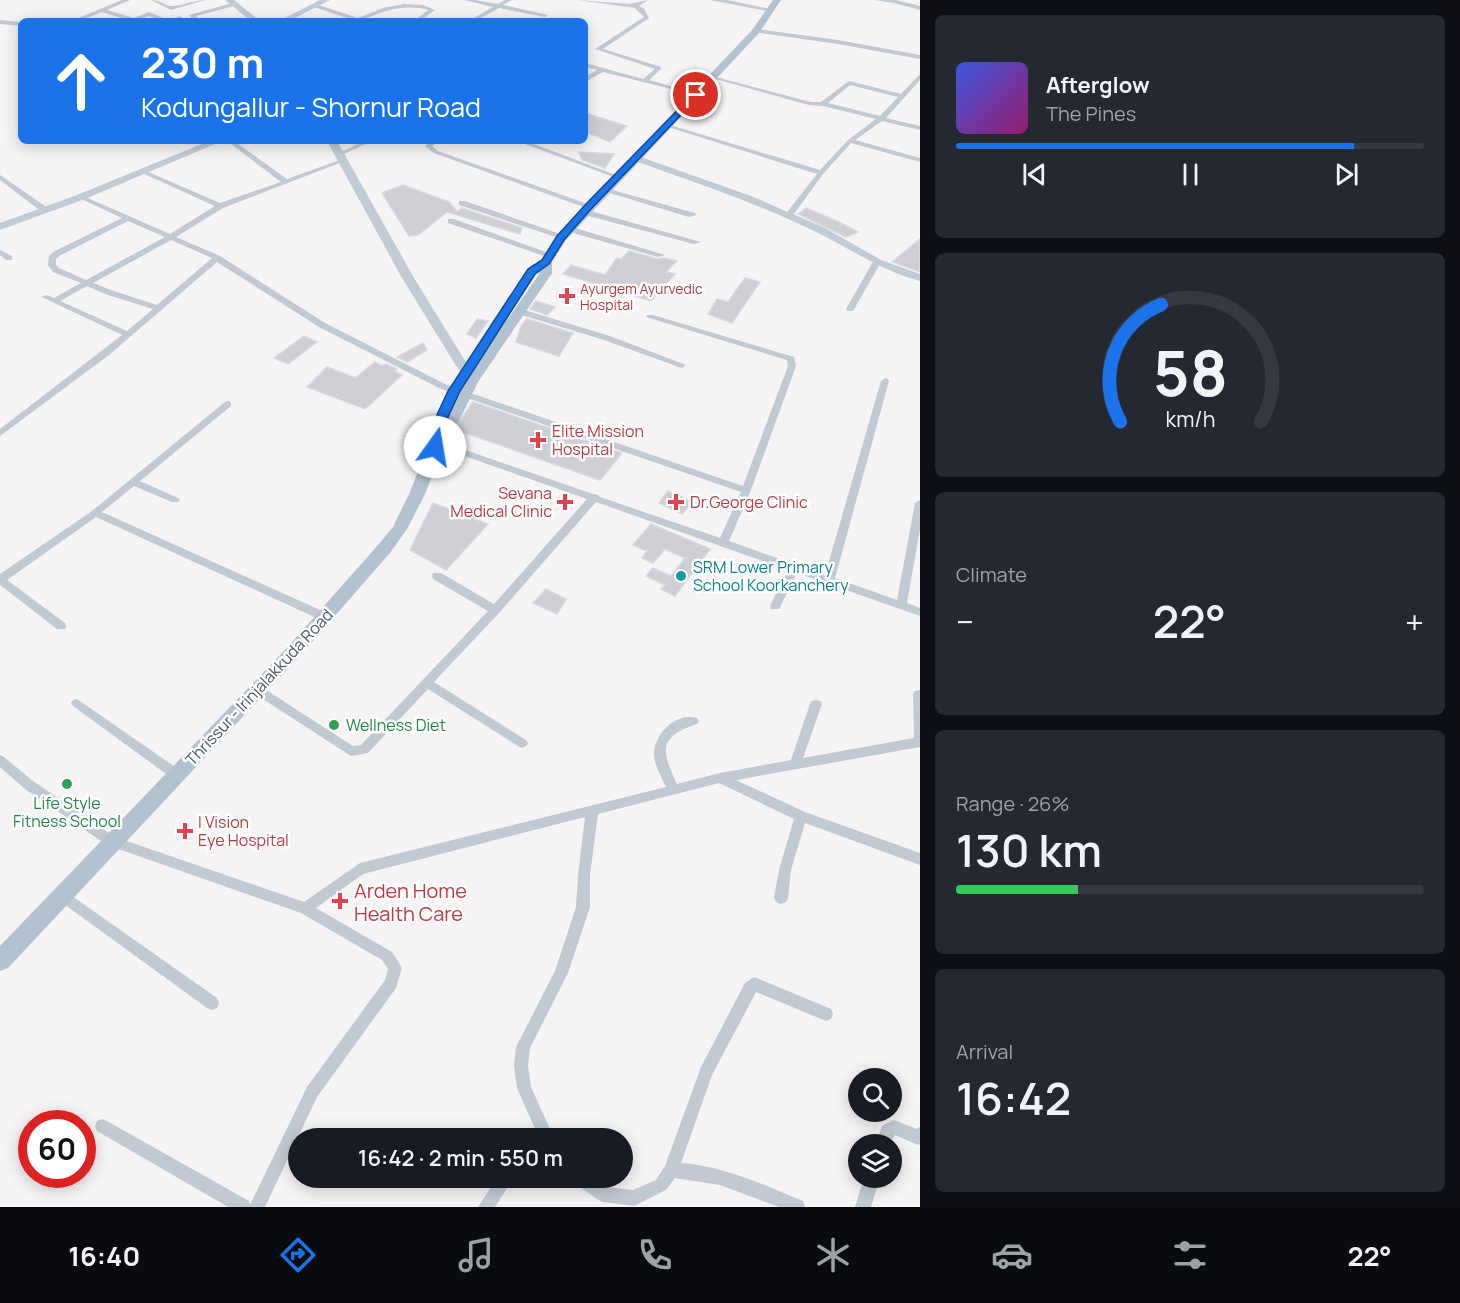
<!DOCTYPE html>
<html lang="en">
<head>
<meta charset="utf-8">
<style>
	body { margin:0; font-family:Manrope,sans-serif; background:#242831; color:#f1f3f6; height:100vh; display:flex; flex-direction:column; font-size:22px; white-space:nowrap }
	* { box-sizing:border-box; margin:0 }
	p { font-size:20px; color:#9ea1a6 }
	.icon { flex:none; width:33px; height:33px; fill:none; stroke:currentColor; stroke-width:2; stroke-linecap:round; stroke-linejoin:round }
	.map { position:relative; flex:1; overflow:hidden }
	.details { display:flex; flex-direction:column; gap:15px; padding:15px; background:#0d0f14; width:540px }
	.details>* { flex:none }
	.top-card { position:absolute; left:18px; top:18px; width:570px; height:126px; border-radius:9px; box-shadow:0 3px 15px #0003; background:#1a73e8; color:#fff; overflow:hidden }
	.controls { position:absolute; left:848px; top:1068px; display:grid; gap:12px }
	.controls a { display:grid; place-items:center; width:54px; height:54px; border-radius:50%; background:#171b24; box-shadow:0 3px 15px #0003; font-size:30px }
	.speed { position:absolute; left:18px; top:1110px; display:flex; gap:12px; font-size:30px; font-weight:700; text-align:center }
	.speed>* { display:grid; place-content:center; width:78px; height:78px; border-radius:50%; background:#171b24; box-shadow:0 3px 15px #0003; line-height:1 }
	.speed .limit { border:9px solid #d22; background:#fff; color:#111 }
	.pin { position:absolute; display:grid; place-items:center; width:51px; height:51px; color:#fff; margin:-26px; border:3px solid #fff; border-radius:50%; box-shadow:0 2px 6px #0007 }
	.me { position:absolute; width:66px; margin:-33px; rotate:13deg; stroke-linejoin:round; filter:drop-shadow(0 0 4px #0008) }
	.turn { display:flex; align-items:center; gap:21px; height:126px; padding:0 24px; font-size:27px }
	.turn .icon { width:78px; height:78px; stroke-width:2.5 }
	.turn b { display:block; font-size:42px; line-height:51px }
	.big { font-size:45px; font-weight:600; line-height:1.1 }
	.details .widget { flex:1; display:flex; flex-direction:column; justify-content:center; gap:9px; min-width:0; padding:0 21px; border-radius:9px; background:#242831 }
	.details .dial { align-items:center; gap:0 }
	.dial svg { height:156px; overflow:visible; fill:none; stroke:#363941; stroke-width:7; stroke-linecap:round; text-anchor:middle }
	.dial text { fill:#f1f3f6; stroke:none }
	.song { display:flex; align-items:center; gap:18px }
	.cover { width:72px; height:72px; border-radius:9px; background:linear-gradient(135deg,hsl(230 70% 55%),hsl(320 70% 35%)) }
	.played { height:6px; border-radius:3px; background:linear-gradient(90deg,#1a73e8 85%,#363941 85%) }
	.keys { display:flex; justify-content:space-around; direction:ltr }
	.heat { display:flex; justify-content:space-between; align-items:center; font-size:33px; direction:ltr }
	.charge { height:9px; border-radius:4px; background:linear-gradient(90deg,#34c759 26%,#363941 0) }
	.trip { position:absolute; left:288px; top:1128px; width:345px; height:60px; border-radius:30px; background:#171b24; box-shadow:0 3px 15px #0003; font-weight:600; line-height:60px; text-align:center }
	.dock { display:flex; height:96px; justify-content:space-around; align-items:center; background:#090b0e; color:#9ea1a6 }
	.dock .icon { width:42px; height:42px }
	.dock .selected { color:#1a73e8 }
	.dock b { font-size:27px; color:#f1f3f6 }
	main { display:flex; flex:1; min-height:0 }
	.map>svg:first-child { display:block }
</style>
</head>
<body>
<main>
<div class="map">
<svg width="920" height="1207" viewBox="0 0 920 1207">
	<rect width="100%" height="100%" fill="#f5f3f3"/>
	<!-- building -->
	<path fill="#cdcfd5" stroke="#d7d9de" stroke-width="1.5" d="M585 113 627 126 610 142 585 132Z
		M579 152 614 154 605 168 582 160Z
		M403 185 449 202 457 212 462 208 522 228 520 234 447 212 418 235 409 236 382 193Z
		M806 208 841 223 858 232 846 237 798 214Z
		M920 239V272L892 262Z
		M629 251 657 259 664 258 677 261 666 272 675 274 651 301 563 274 571 265 605 275 617 258 621 259Z
		M745 278 760 282 732 323 708 314 717 299 728 302Z
		M536 301 555 307 547 315 530 309Z
		M477 319 488 321 476 338 467 334Z
		M527 319 573 333 559 356 516 342 521 326Z
		M304 336 317 342 288 364 274 358Z
		M423 343 427 350 407 362 397 357Z
		M375 362 382 366 386 364 397 369 393 371 402 375 365 409 307 387 327 367 355 378Z
		M473 402 622 453 600 480 454 429Z
		M668 491 693 502 682 514 659 503Z
		M433 503 488 524 446 570 410 550Z
		M651 524 710 549 675 596 661 589 665 585 646 576 653 568 671 576 685 558 665 549 653 563 642 558 647 551 633 545Z
		M546 589 566 599 557 614 533 603Z"/>
	<g fill="none" stroke-linecap="round" stroke-linejoin="round">
		<!-- street -->
		<path fill="#c1cad2" fill-rule="evenodd" d="M122 0H130L107 10 134 18 149 12 168 20 180 16 186 21H161L149 16 136 21H131L102 12 79 21H71Z
			M151 0C159 0 163 4 170 6 179 7 194 0 205 0L171 10Z
			M464 0H475L498 4 505 0H512L503 5 548 15 545 17 499 8 476 21H469L493 7Z
			M875 0H896L920 6V10L894 3Z
			M236 2 238 5 196 16 200 21H194L189 15Z
			M316 4 358 18 383 8 404 4 423 5 435 10 420 21 417 19 418 18 428 10C406 4 384 10 363 20L365 21H356L314 7Z
			M636 4 644 9 649 18 603 49 661 67V69L649 80 699 94V96L603 72 585 82V77L597 70 585 67V63L643 79 655 69 595 49 644 17 633 6Z
			M0 20 21 22V26L0 24Z
			M756 29 838 40 920 55V59L838 44 754 32V30Z
			M920 74V80L886 118 920 126V130L882 121 855 140 920 158V162L851 143 823 174 791 218H788L784 216 817 174 665 126 670 125 820 170 848 140 876 119 823 106 809 105 712 78V76L811 102H821L849 81 901 94ZM850 85 898 97 880 116 828 103Z
			M227 141H234L287 179 340 160 345 161 223 208 176 237 220 256 325 323 447 385 743 486 788 366 787 360 646 317 647 315H653L794 357 796 366 751 490 729 541 825 575 881 381 885 378 888 379 889 381 835 578 897 600 915 503 920 500V529L907 603 920 608V616L797 573 779 609H771L770 606 788 570 596 502 499 613 434 682 526 740 528 743 526 746 522 748 518 746 428 689 368 753 351 756 255 694 253 691 255 688H263L353 746 361 745 488 611 433 579 432 576 433 573H441L494 604 587 499 433 445 431 443 433 441H439L593 494 598 495 600 497 720 538 741 492 441 389 319 327 217 262 109 355 0 436V429L122 335 42 297 46 295 54 298 81 283 53 272 48 265 49 256 55 251 122 218 79 198V196H83L170 234 215 206 142 173V171H146L220 203 281 182ZM128 221 165 237 86 280 59 268 56 265V259L61 255ZM171 240 212 258 157 305 111 290 93 283ZM87 286 105 294 153 309 127 331 60 301Z
			M364 141H372L342 155 337 154Z
			M431 141H438L432 146 438 151 593 206 586 208 434 153 425 146Z
			M517 141H526L621 177 616 178Z
			M0 175 48 208V212H42L0 180Z
			M605 188 695 213 696 215 689 217 603 191 602 190Z
			M459 201H465L566 236 559 238 459 205Z
			M581 210H587L701 242 694 244 581 214Z
			M448 219H454L554 255 547 257 448 223Z
			M566 227H572L665 255 658 257 566 231Z
			M0 250 12 256V260H6L0 255Z
			M874 260 881 262 853 311H847L846 309Z
			M515 309H521L610 336 686 365 682 368 679 367 604 340 515 313Z
			M228 401 231 402V406L140 481 178 498 180 500 178 502H172L134 486 102 512 329 614 330 617 329 620H321L96 517 7 580 65 623 66 626 65 629H57L0 585V574L92 511 225 402Z
			M920 690V747L736 780 805 812 920 853V865L805 823 791 870 788 898 786 902 781 904 776 902 774 898 779 870 794 819 719 783 598 814 590 875V907L568 973 530 1048 528 1066 531 1087 554 1138H539L517 1088 514 1066 516 1047 555 971 576 907 578 875 585 817 363 874 316 908 392 952 402 968 396 988 317 1097 265 1207H228L97 1131 95 1126 97 1121 102 1119 107 1121 249 1201 250 1205 307 1087 385 980 388 969 382 960 301 913 107 845 25 789 0 767V755L4 757 33 781 115 837 304 902 360 863 666 787C662 777 655 767 654 756 653 735 675 712 697 718L699 721 697 724C658 737 661 750 677 784L720 773 791 760 810 704 812 701 816 700 820 701 822 704 803 758 914 738 913 694 915 691Z
			M77 699 181 771 183 775 181 779 177 780 173 779 73 706 71 703 73 700Z
			M62 889 217 998 219 1003 217 1008 212 1010 207 1008 57 899 56 895 57 891Z
			M754 977 831 1009 833 1014 831 1019 826 1021 756 992 712 1075 681 1163C724 1166 764 1185 803 1201L805 1207H779L720 1185 675 1178 666 1190 634 1206 602 1202 597 1199 574 1183 572 1178H592L605 1187 633 1190 656 1180 665 1166 701 1067 745 983Z
			M894 1120 917 1129 920 1127V1144L918 1145 895 1135 890 1144H876L882 1126Z
			M497 1178H514L495 1207H478Z
			M864 1178H880L871 1207H855Z"/>
		<!-- secondary -->
		<path fill="#c1cbd6" fill-rule="evenodd" d="M225 0H234L260 21H251Z
			M320 0H330L289 21H279Z
			M577 0 629 4 648 0 636 8Z
			M710 0H727L775 10 771 12Z
			M209 141H222L85 199 0 230V223L77 195Z
			M327 141H337L414 278 472 372 470 375H462L460 372 402 278Z
			M635 155 751 196 825 228 881 260 920 274V281C882 271 851 249 816 232 757 203 694 182 632 160L630 158Z"/>
		<!-- primary -->
		<path fill="#b3c2d1" fill-rule="evenodd" d="M773 0H781L759 33 566 240 552 262V273L478 382 459 421 447 433 426 492 407 529 390 553 297 659 8 968 0 971V946L285 650 378 545 393 527 410 492 434 431 446 419 464 382 540 273 536 274 512 311H504L502 308 528 269 542 260 557 236 753 29Z"/>
	</g>
	<!-- route -->
	<path fill="#1a73e8" stroke="#114b97" stroke-width="1.5" d="M694 93 700 95 592 208 564 240 549 264 535 274 460 391 448 417 446 431 441 447 435 451 431 450 429 447 435 431 436 417 448 391 528 269 542 260 557 236 586 204Z"/>
	<!-- markers -->
	<g fill="#e0444e" stroke="#fff" stroke-width="2">
		<path d="M564 287h6v6h6v6h-6v6h-6v-6h-6v-6h6z"/>
		<path d="M535 431h6v6h6v6h-6v6h-6v-6h-6v-6h6z"/>
		<path d="M562 493h6v6h6v6h-6v6h-6v-6h-6v-6h6z"/>
		<path d="M673 493h6v6h6v6h-6v6h-6v-6h-6v-6h6z"/>
		<path d="M182 822h6v6h6v6h-6v6h-6v-6h-6v-6h6z"/>
		<path d="M337 892h6v6h6v6h-6v6h-6v-6h-6v-6h6z"/>
	</g>
	<circle fill="#0f9aa8" stroke="#fff" stroke-width="2" cx="681" cy="576" r="6"/>
	<g fill="#2e9e5b" stroke="#fff" stroke-width="2">
		<circle cx="334" cy="725" r="6"/>
		<circle cx="67" cy="784" r="6"/>
	</g>
	<g text-anchor="middle" dominant-baseline="central" stroke-width="5" stroke-linejoin="round" paint-order="stroke">
		<!-- far-health labels -->
		<g font-size="14" fill="#be3a42" stroke="#fff" text-anchor="start">
			<text x="580" y="288">Ayurgem Ayurvedic<tspan x="580" dy="16">Hospital</tspan></text>
		</g>
		<!-- health labels -->
		<g font-size="16" fill="#be3a42" stroke="#fff" text-anchor="start">
			<text x="552" y="431">Elite Mission<tspan x="552" dy="18">Hospital</tspan></text>
			<text x="552" y="493" text-anchor="end">Sevana<tspan x="552" dy="18">Medical Clinic</tspan></text>
			<text x="690" y="502">Dr.George Clinic</text>
			<text x="198" y="822">I Vision<tspan x="198" dy="18">Eye Hospital</tspan></text>
		</g>
		<!-- culture labels -->
		<g font-size="16" fill="#0d838f" stroke="#fff" text-anchor="start">
			<text x="693" y="567">SRM Lower Primary<tspan x="693" dy="18">School Koorkanchery</tspan></text>
		</g>
		<!-- street labels -->
		<g font-size="16" fill="#4a5661" stroke="#fff">
			<text transform="translate(259 687) rotate(-47)">Thrissur - Irinjalakkuda Road</text>
		</g>
		<!-- leisure labels -->
		<g font-size="16" fill="#27864d" stroke="#fff" text-anchor="start">
			<text x="346" y="725">Wellness Diet</text>
			<text x="67" y="803" text-anchor="middle">Life Style<tspan x="67" dy="18">Fitness School</tspan></text>
		</g>
		<!-- near-health labels -->
		<g font-size="20" fill="#be3a42" stroke="#fff" text-anchor="start">
			<text x="354" y="890">Arden Home<tspan x="354" dy="23">Health Care</tspan></text>
		</g>
	</g>
</svg>
<div class="controls">
<a><svg class="icon" aria-label="search" viewBox="0 0 24 24"><circle cx="10" cy="10" r="6"/><path d="M15 15l6 6"/></svg></a>
<a><svg class="icon" aria-label="layers" viewBox="0 0 24 24"><path d="M12 4l9 5-9 5-9-5zM3 14l9 5 9-5"/></svg></a>
</div>
<div class="speed"><div class="limit">60</div></div>
<div class="pin" style="left:696px;top:95px;background:#d93025"><svg class="icon" aria-label="arrive" viewBox="0 0 24 24"><path d="M6 21V4h12l-3 4 3 4H6"/></svg></div>
<svg class="me" style="left:435px;top:447px" viewBox="-20 -20 40 40"><circle r="19" fill="#fff"/><path d="M0-13L10 11 0 6-10 11z" fill="#1a73e8"/></svg>
<div class="trip">16:42 · 2 min · 550 m</div>
<div class="top-card">
<div class="turn"><svg class="icon" aria-label="ahead" viewBox="0 0 24 24"><path d="M12 20V5M6 11l6-6 6 6"/></svg><div><b>230 m</b>Kodungallur - Shornur Road</div></div>
</div>
</div>
<section class="details">
<div class="widget">
<div class="song"><i class="cover"></i><div><b>Afterglow</b><p>The Pines</p></div></div>
<div class="played"></div>
<div class="keys"><svg class="icon" aria-label="previous" viewBox="0 0 24 24"><path d="M18 5L8 12l10 7zM5 5v14"/></svg><svg class="icon" aria-label="pause" viewBox="0 0 24 24"><path d="M8 5v14M16 5v14"/></svg><svg class="icon" aria-label="next" viewBox="0 0 24 24"><path d="M6 5l10 7-10 7zM19 5v14"/></svg></div>
</div>
<div class="widget dial"><svg viewBox="0 0 100 80">
<path d="M14 69A42 42 0 1 1 86 69"/>
<path d="M14 69A42 42 0 0 1 35 9" stroke="#1a73e8"/>
<text x="50" y="56" font-size="32" font-weight="700">58</text>
<text x="50" y="72" font-size="11">km/h</text>
</svg></div>
<div class="widget"><p>Climate</p>
<div class="heat"><a>−</a><b class="big">22°</b><a>+</a></div>
</div>
<div class="widget"><p>Range · 26%</p><b class="big">130 km</b><div class="charge"></div></div>
<div class="widget"><p>Arrival</p><b class="big">16:42</b></div>
</section>
</main>
<nav class="dock">
<b>16:40</b>
<svg class="icon selected" aria-label="directions" viewBox="0 0 24 24"><path d="M12 3l9 9-9 9-9-9zM9 14v-3h6M13 9l2 2-2 2"/></svg>
<svg class="icon" aria-label="music" viewBox="0 0 24 24"><path d="M9 18V5l10-2v13"/><circle cx="6" cy="18" r="3"/><circle cx="16" cy="16" r="3"/></svg>
<svg class="icon" aria-label="phone" viewBox="0 0 24 24"><path d="M5 4h4l2 5-3 2q2 4 5 5l2-3 5 2v4C11 20 4 13 5 4z"/></svg>
<svg class="icon" aria-label="climate" viewBox="0 0 24 24"><path d="M12 3v18M4 7l16 10M4 17L20 7"/></svg>
<svg class="icon" aria-label="car" viewBox="0 0 24 24"><path d="M5 17H2v-5l4-1 3-4h7l3 4 3 1v5h-3M9 17h6M6 11h13"/><circle cx="7" cy="17" r="2"/><circle cx="17" cy="17" r="2"/></svg>
<svg class="icon" aria-label="filters" viewBox="0 0 24 24"><path d="M4 7h16M4 17h16"/><circle cx="9" cy="7" r="2"/><circle cx="15" cy="17" r="2"/></svg>
<b>22°</b>
</nav>
</body>
</html>
